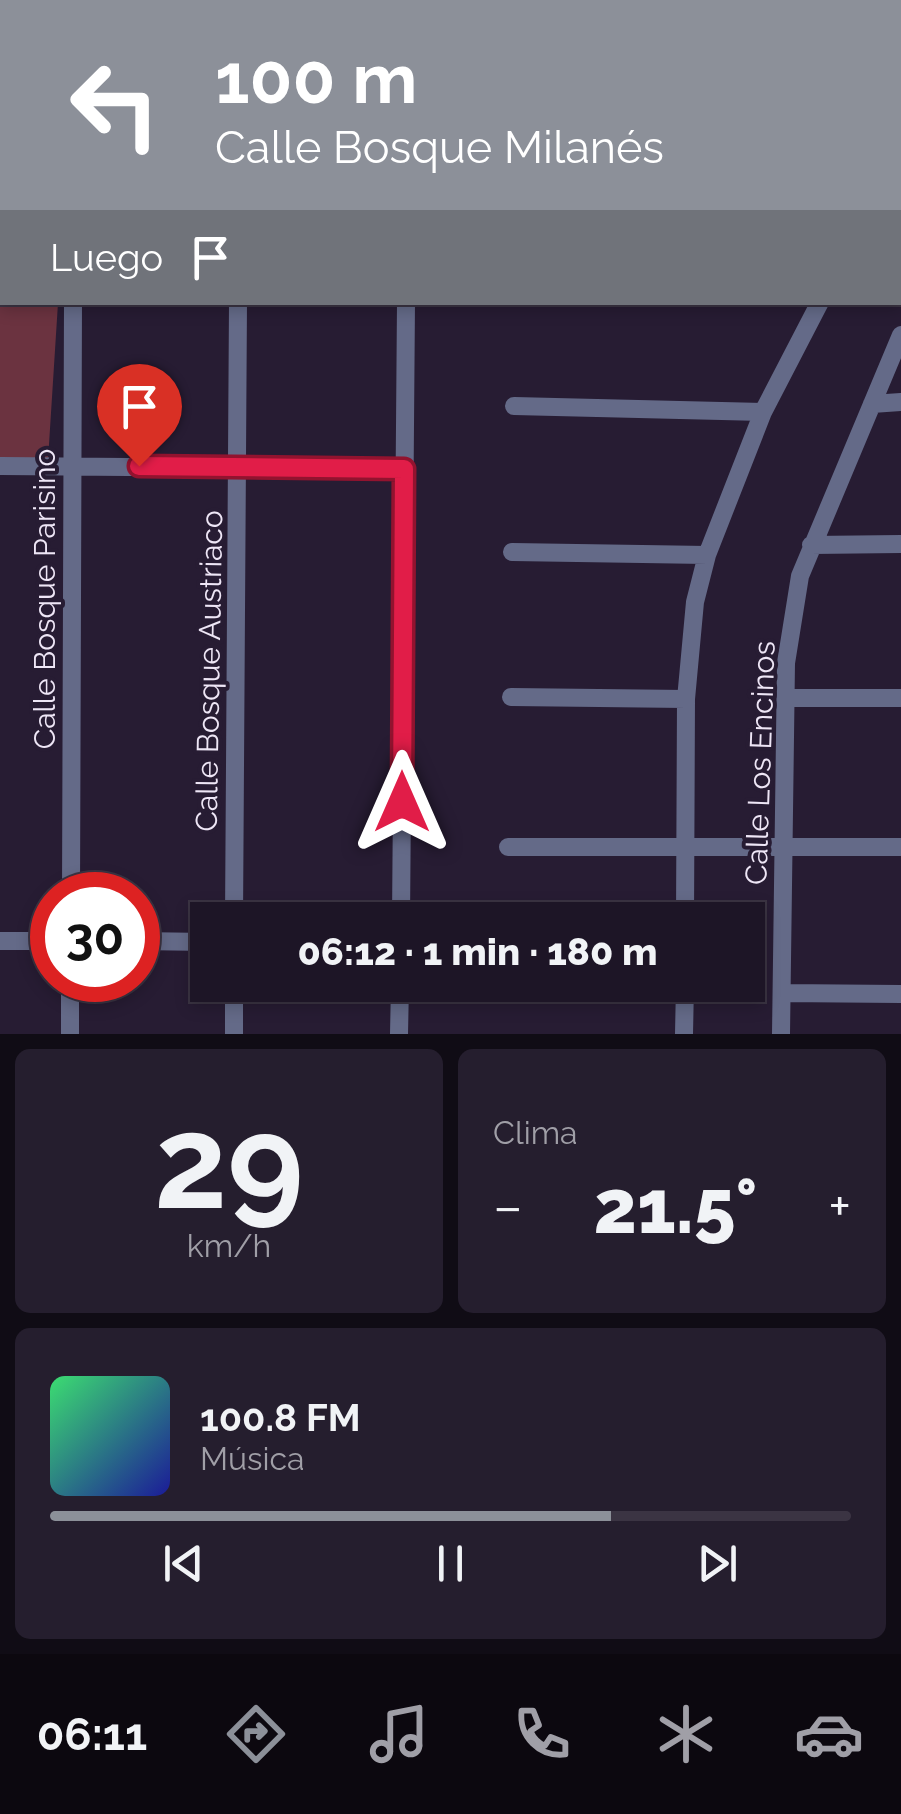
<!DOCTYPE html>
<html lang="es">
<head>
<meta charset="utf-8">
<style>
	body { margin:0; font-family:Raleway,sans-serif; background:#251e2e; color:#f1f3f6; height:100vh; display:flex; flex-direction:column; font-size:38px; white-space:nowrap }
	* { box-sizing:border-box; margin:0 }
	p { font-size:32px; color:#a09fa7 }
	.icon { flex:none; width:55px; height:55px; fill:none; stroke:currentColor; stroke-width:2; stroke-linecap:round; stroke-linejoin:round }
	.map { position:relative; height:1034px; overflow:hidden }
	.side { display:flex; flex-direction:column; gap:15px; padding:15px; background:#100c15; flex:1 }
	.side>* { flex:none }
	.top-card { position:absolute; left:0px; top:0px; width:902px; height:305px; box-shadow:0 5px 15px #0003,0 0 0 2px #3b3443; background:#8c9099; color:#fff; overflow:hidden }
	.speed { position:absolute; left:30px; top:872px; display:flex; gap:20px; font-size:50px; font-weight:700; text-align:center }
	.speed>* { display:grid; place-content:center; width:130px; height:130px; border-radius:50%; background:#1d1526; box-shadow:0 5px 15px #0003,0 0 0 2px #3b3443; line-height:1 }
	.speed .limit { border:15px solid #d22; background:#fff; color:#111 }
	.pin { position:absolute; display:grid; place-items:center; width:85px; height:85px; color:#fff; margin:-102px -42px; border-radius:50% 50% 50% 0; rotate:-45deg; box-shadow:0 0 10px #0007 }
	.pin .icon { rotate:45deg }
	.me { position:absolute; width:110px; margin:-55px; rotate:0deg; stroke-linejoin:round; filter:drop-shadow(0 0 8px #0008) }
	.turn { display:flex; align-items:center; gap:35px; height:210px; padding:0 50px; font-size:45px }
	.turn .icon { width:130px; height:130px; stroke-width:2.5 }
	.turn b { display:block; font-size:70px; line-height:85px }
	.then { display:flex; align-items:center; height:95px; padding:0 50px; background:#0003; gap:20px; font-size:38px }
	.big { font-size:75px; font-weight:800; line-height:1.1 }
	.side .card { flex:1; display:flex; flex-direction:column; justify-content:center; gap:15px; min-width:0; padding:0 35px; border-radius:15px; background:#251e2e }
	.side .dial { align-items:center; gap:0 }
	.dial b { font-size:130px; line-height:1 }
	.song { display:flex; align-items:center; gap:30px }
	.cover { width:120px; height:120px; border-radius:15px; background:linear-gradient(135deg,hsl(140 70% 55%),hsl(240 70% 35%)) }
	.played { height:10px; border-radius:5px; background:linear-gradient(90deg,#8c9099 70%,#3b3443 70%) }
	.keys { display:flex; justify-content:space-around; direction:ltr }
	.heat { display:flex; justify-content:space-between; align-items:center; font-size:55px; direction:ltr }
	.side .tiles { flex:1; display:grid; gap:15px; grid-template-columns:1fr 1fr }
	.card:last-child { grid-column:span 2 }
	.trip { position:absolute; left:190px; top:902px; width:575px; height:100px; border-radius:0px; background:#1d1526; box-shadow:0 5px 15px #0003,0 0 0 2px #3b3443; font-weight:800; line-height:100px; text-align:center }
	.tabs { display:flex; height:160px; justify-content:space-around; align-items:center; background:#0c080f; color:#a09fa7 }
	.tabs .icon { width:70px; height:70px }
	.tabs .selected { color:#8c9099 }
	.tabs b { font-size:45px; color:#f1f3f6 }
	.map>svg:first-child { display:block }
</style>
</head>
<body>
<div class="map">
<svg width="901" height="1034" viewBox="0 0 901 1034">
	<rect width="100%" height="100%" fill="#271c33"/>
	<!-- green -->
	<path fill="#6b3340" d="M32 0H676L680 2H51Z
		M0 34 2 302 58 303 48 460 0 458Z"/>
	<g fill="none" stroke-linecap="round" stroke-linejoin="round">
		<!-- street -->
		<path stroke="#646a88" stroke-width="18" d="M829 0 833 2
			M762 2 767 0
			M900 11H901
			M0 13 2 14
			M900 123H901
			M900 290 901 291
			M872 404 901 402
			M514 406 763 412
			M0 466 404 469
			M811 545 901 544
			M512 552 707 555
			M511 697 686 699
			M786 698H901
			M508 847H901
			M71 895 73 302
			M234 920 238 302
			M401 920 406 302
			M685 920 686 699 695 602 707 555 763 412 820 302
			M0 941H52
			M138 941 208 942
			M234 985V1034
			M511 991 685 989
			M782 993 901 994
			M70 1034V980
			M399 1034 400 985
			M684 1034 685 985
			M781 1034 786 663 800 576 901 335"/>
	</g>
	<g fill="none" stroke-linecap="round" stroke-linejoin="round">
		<defs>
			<path id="route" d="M139 466 404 469 402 802"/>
		</defs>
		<!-- route casing -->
		<use href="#route" stroke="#92132f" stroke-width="25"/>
		<!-- route -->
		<use href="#route" stroke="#e11d48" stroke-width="18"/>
	</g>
	<g text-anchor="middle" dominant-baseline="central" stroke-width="8" stroke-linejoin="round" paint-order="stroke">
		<!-- street labels -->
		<g font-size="30" fill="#eee6f6" stroke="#271c33">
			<text transform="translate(44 599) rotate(-90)">Calle Bosque Parisino</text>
			<text transform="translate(209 671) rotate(-89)">Calle Bosque Austriaco</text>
			<text transform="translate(760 763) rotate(-88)">Calle Los Encinos</text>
		</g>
	</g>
</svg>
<div class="speed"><div class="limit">30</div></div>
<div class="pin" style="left:139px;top:466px;background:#d93025"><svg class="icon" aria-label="arrive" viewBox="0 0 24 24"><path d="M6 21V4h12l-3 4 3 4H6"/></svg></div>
<svg class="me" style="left:402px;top:802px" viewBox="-20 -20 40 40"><path d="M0-17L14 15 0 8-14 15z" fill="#e11d48" stroke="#fff" stroke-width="4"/></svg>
<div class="trip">06:12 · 1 min · 180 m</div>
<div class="top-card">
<div class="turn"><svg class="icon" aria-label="left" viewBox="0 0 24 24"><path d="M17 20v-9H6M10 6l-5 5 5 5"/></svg><div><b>100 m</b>Calle Bosque Milanés</div></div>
<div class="then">Luego<svg class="icon" aria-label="arrive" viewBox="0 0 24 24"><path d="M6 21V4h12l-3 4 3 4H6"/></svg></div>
</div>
</div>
<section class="side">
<div class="tiles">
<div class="card dial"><b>29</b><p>km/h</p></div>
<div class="card"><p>Clima</p>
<div class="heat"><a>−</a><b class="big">21.5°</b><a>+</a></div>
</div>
<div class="card">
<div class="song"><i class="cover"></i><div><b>100.8 FM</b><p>Música</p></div></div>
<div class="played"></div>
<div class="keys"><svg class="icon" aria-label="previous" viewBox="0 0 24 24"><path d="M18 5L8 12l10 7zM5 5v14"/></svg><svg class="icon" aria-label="pause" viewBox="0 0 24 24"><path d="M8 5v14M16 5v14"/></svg><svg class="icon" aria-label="next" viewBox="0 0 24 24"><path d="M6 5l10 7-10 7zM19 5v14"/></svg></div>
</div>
</div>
</section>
<nav class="tabs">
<b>06:11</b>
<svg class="icon selected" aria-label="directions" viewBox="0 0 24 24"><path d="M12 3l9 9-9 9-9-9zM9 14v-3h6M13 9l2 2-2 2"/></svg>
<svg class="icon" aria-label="music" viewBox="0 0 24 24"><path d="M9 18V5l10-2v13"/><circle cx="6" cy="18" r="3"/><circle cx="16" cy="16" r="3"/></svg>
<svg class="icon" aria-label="phone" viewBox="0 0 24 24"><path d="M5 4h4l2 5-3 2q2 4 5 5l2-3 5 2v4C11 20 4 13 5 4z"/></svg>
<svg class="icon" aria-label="climate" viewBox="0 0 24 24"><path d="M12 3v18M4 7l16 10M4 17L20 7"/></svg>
<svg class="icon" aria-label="car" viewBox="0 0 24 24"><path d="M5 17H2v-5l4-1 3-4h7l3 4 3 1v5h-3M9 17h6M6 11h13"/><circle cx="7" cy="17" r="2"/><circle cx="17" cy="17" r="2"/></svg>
</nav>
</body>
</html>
